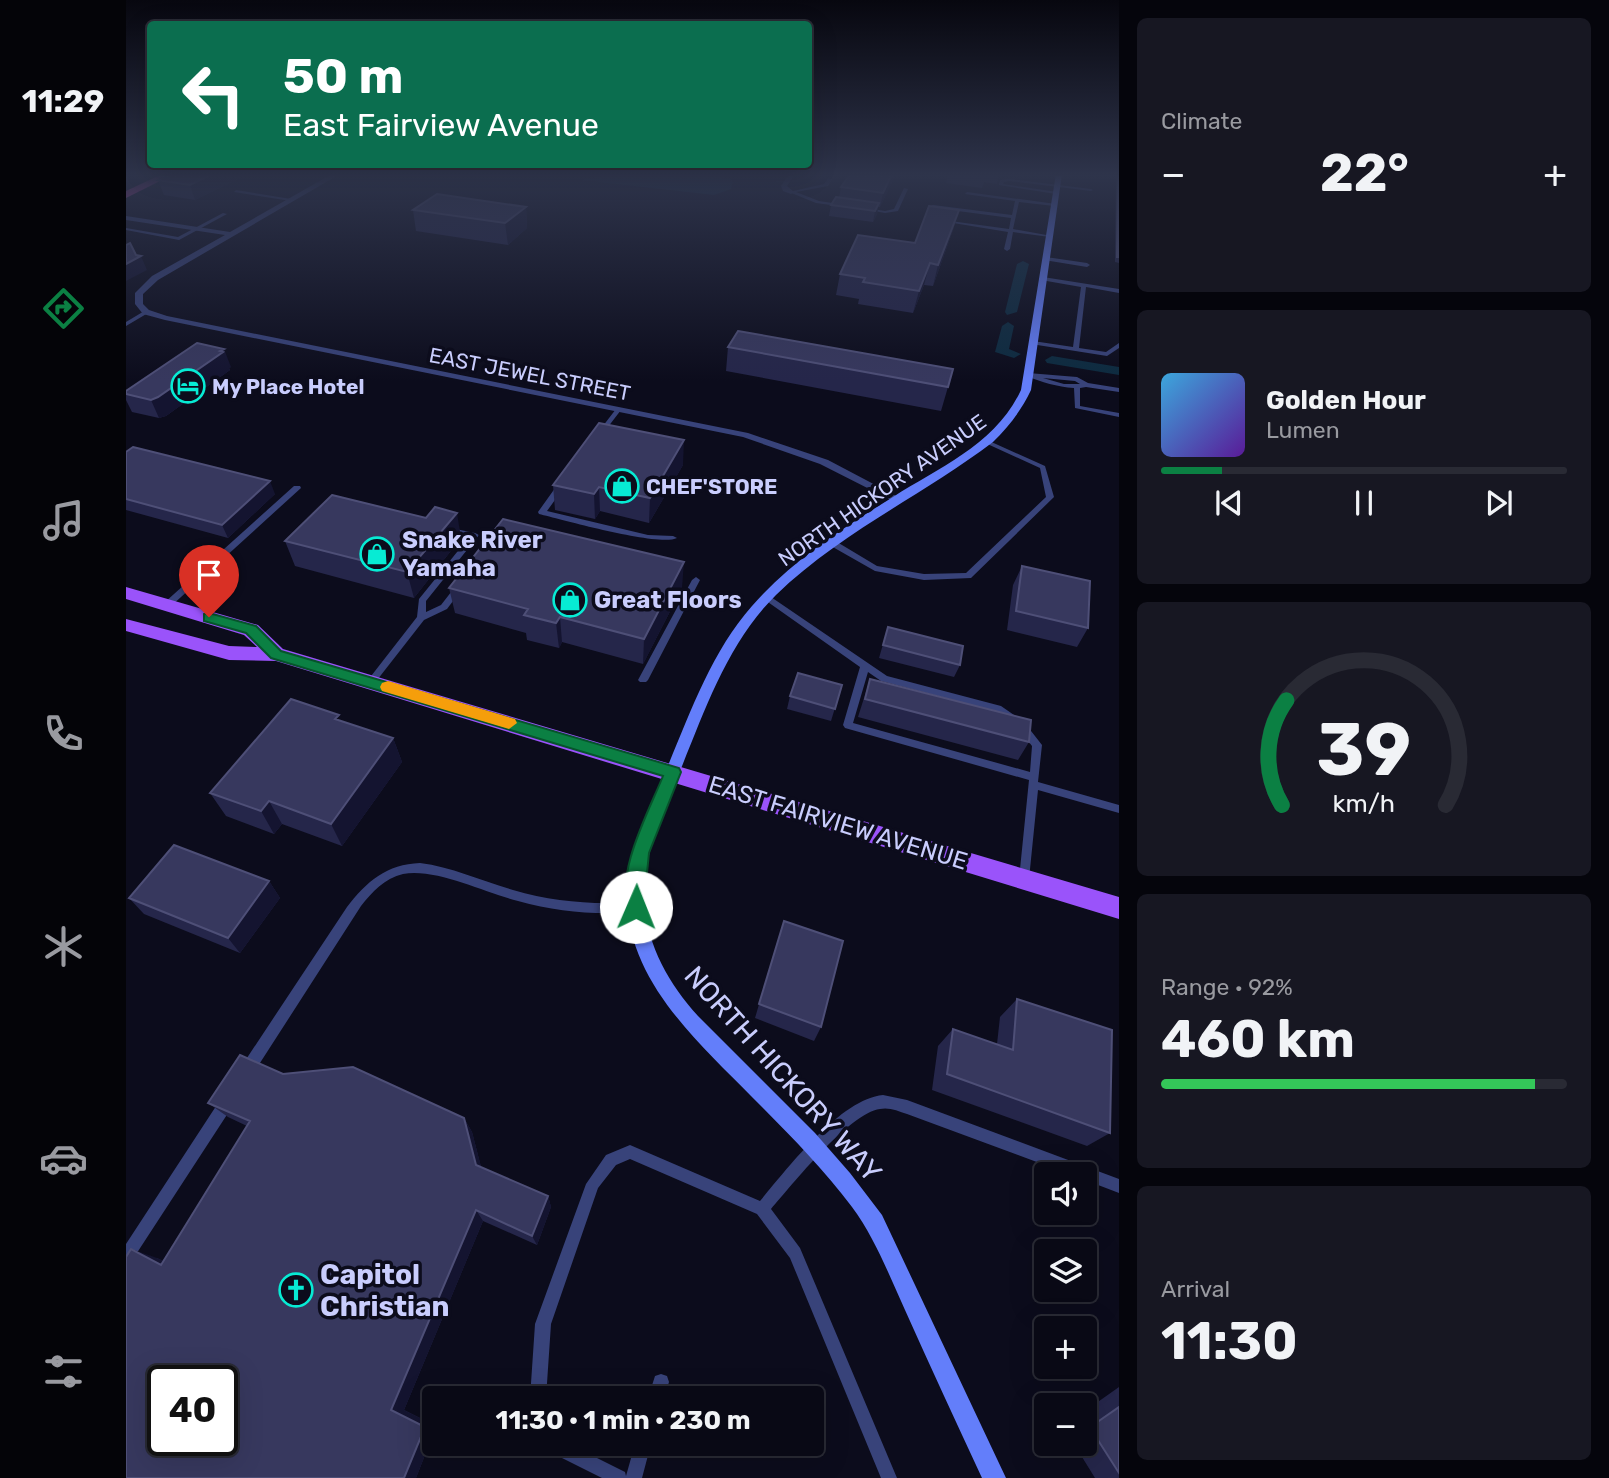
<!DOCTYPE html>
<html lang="en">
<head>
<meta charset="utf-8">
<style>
	body { margin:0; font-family:Rubik,sans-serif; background:#171722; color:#f1f3f6; height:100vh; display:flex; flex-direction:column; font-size:26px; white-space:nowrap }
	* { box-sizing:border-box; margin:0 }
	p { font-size:23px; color:#999aa0 }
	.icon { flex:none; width:38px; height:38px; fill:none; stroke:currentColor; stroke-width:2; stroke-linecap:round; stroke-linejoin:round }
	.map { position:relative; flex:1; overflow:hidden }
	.panel { display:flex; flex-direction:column; gap:18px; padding:18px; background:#05050c; width:490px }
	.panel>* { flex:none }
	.guide { position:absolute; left:21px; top:21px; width:665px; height:147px; border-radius:7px; box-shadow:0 7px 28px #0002,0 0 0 2px #292a34; background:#0b6e4f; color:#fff; overflow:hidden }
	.controls { position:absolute; left:908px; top:1162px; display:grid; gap:14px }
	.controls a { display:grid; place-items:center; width:63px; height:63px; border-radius:7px; background:#090915; box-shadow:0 7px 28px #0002,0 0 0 2px #292a34; font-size:35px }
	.speed { position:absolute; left:21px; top:1365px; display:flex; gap:14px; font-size:35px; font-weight:700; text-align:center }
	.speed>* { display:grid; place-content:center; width:91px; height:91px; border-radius:50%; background:#090915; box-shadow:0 7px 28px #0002,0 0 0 2px #292a34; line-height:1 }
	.speed .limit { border:4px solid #111; border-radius:10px; background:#fff; color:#111 }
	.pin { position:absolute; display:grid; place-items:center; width:60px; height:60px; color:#fff; margin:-72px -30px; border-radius:50% 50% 50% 0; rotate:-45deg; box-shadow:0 0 7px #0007 }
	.pin .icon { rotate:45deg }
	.me { position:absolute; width:77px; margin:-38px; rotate:1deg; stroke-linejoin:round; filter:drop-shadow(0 0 5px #0008) }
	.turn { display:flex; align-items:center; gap:24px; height:147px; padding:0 21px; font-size:32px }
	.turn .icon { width:91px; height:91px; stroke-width:2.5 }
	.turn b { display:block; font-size:49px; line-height:60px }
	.big { font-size:52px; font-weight:700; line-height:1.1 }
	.panel .widget { flex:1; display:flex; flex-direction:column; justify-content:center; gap:10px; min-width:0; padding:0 24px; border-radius:10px; background:#171722 }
	.panel .dial { align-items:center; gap:0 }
	.dial svg { height:182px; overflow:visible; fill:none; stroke:#292a34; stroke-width:7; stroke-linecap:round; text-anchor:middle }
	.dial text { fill:#f1f3f6; stroke:none }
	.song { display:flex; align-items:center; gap:21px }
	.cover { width:84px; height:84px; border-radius:10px; background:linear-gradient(135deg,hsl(200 70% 55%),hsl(270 70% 35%)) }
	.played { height:7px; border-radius:4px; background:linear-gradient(90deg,#0b8043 15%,#292a34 15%) }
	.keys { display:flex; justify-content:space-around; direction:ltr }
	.heat { display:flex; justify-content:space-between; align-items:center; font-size:38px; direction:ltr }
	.charge { height:10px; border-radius:5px; background:linear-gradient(90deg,#34c759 92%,#292a34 0) }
	.trip { position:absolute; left:296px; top:1386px; width:402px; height:70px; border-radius:7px; background:#090915; box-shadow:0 7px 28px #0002,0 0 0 2px #292a34; font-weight:700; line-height:70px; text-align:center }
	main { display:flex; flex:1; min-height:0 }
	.menu { display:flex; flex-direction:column; width:126px; justify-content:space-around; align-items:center; background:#040408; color:#999aa0 }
	.menu .icon { width:49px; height:49px }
	.menu .selected { color:#0b8043 }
	.menu b { font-size:32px; color:#f1f3f6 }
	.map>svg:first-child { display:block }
</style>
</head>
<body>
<main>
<nav class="menu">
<b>11:29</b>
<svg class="icon selected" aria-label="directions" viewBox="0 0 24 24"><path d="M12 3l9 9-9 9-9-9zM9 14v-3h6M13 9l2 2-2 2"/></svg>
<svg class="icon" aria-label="music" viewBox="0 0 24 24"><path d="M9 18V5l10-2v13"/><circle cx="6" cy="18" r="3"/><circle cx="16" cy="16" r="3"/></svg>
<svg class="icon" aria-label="phone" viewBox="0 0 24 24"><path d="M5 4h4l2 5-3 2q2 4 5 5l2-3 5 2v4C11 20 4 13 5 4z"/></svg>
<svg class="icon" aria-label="climate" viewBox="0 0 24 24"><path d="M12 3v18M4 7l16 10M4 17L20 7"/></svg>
<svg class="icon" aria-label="car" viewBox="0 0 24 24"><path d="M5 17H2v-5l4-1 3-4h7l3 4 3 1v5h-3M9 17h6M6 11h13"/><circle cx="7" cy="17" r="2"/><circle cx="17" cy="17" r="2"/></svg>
<svg class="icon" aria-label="filters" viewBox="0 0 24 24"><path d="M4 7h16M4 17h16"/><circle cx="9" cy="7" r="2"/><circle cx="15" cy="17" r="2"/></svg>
</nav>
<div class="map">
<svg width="993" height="1478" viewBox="0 0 993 1478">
	<rect width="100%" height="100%" fill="#0c0c1c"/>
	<!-- water -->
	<path fill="#0d2b40" d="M491 174H582L607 180 605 189 588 195 455 180Z"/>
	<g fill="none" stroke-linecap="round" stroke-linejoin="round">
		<!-- canal -->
		<path fill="#0d2b40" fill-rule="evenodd" d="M897 261 903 264 891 312 881 315 879 312 891 264Z
			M882 322 888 326 883 349 895 354 888 358 869 352 876 326Z
			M926 356 993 367V375L921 363 919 360Z"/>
		<!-- lane -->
		<path fill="#38437a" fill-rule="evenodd" d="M190 174H200L209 177 207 178Z
			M702 178 706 179 702 186 670 192 693 201 720 205V207L690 203 663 192 698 184Z
			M883 179 965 189 967 190 965 191 883 181 878 182 877 184 932 192 930 194 873 185 874 180Z
			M778 188 782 189 772 211 759 213 738 209 740 208 759 211 768 209Z
			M110 190 165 199 167 200 165 201 108 192Z
			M841 192 930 204 928 206 893 202 887 229 926 236 924 237 887 232 884 249 881 251 878 249 882 232 815 221 817 220 883 229 885 218 809 208 805 219 801 220 805 206 807 205 886 215 889 201 839 194Z
			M97 213 101 214 53 240 0 230V228L52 237Z
			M920 257 961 263 964 265 961 267 918 260 917 259Z
			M917 277 993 289V293L960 287 953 348 980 352 993 343V348L981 356 905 344 904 343 907 341 947 347 955 287 915 280 914 279Z
			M20 310 23 312 22 313 0 326V322Z
			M902 373 951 377 962 383 993 388V392L960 387 954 388V406L993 413V417L949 408 948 388C931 387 916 382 900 376V374ZM917 378 949 381 954 384H938Z
			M490 409 495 410 475 436H471L470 435Z
			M857 440H861L919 466 928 497 845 578 798 580 749 571 705 546V542H711L751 566 798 574 840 573 920 497 914 468 857 442Z
			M432 484H435L439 486 421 511 522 535 547 536 551 538C533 547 438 520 413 514L412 512Z
			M168 486H174L175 488 44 607H38L37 605 38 603Z
			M320 527 349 533 353 535 300 601V612L315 605 329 587H335L336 589 321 609 298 620 248 684H242L240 682 242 680 291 617 293 599 344 536 320 531Z
			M570 577 574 580 522 680 520 682H514L512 680 566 580Z
			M642 595 761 676 875 706 898 722 916 745 912 782 993 805V813L912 790 903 879 902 882 898 884 894 882 893 879 903 780 719 728 717 725 734 667 639 600 638 598ZM742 672 755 681 869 711 892 728 906 746 904 772 727 723Z
			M294 863C326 867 356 881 387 890 428 902 468 905 510 902L514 903 516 907 514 911 510 912C469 915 432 912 392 901 359 893 311 868 277 874 259 878 246 892 235 906L125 1077 120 1078 115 1077 114 1072 115 1067 221 907C240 882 261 864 294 863Z
			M101 1095 106 1097 108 1102 106 1107 5 1262 0 1264V1244L96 1097Z
			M757 1095 781 1100 993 1179V1193L959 1180V1174H943L781 1114C772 1111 763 1107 754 1109 723 1113 666 1185 645 1209L674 1248 771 1478H755L664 1258 631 1214 504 1159 490 1165 472 1188 425 1324 420 1398H404L409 1324 460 1184 480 1155 504 1145 634 1201C661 1169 714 1099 757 1095Z
			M535 1374 541 1376 543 1382 538 1398H522L529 1376Z
			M418 1444H443L499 1472 500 1476 509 1444H525L516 1478H476L420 1450Z"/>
		<!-- street -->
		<path fill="#38437a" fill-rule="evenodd" d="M206 174H214L32 280 17 294V304L23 310 41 316 622 433 702 460 776 499 775 501H767L694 464 617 437 39 320 17 314 9 304V293L26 276 99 235 0 220V216L104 232Z
			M663 174H669L661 186 668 192 665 194 657 191 655 186Z"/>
		<!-- secondary -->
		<path fill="#637efa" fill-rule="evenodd" d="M930 174H936L905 390C895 411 883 426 867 442 796 496 715 532 650 595 602 642 579 710 554 771 538 812 515 858 518 903 522 947 543 984 572 1016L689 1133 724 1173 756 1215 880 1478H856C830 1422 804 1366 779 1310 763 1275 749 1238 726 1207 696 1167 660 1131 625 1096 567 1037 490 970 503 878 508 840 526 803 541 768 564 713 586 651 626 606 665 561 717 528 767 497 814 467 870 444 895 390Z"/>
		<!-- primary -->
		<path fill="#9a53fa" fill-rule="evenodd" d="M0 587 132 625 157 649 993 897V919L150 661 103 660 0 631V619L103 646 131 647 118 635 0 599Z"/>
		<!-- highway -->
		<path fill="#fa48c1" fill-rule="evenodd" d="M36 174H48L0 198V191Z"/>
	</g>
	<!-- wall -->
	<path fill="#25264a" d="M122 174 69 200 38 195 32 180Z
		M770 174 754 207H752L751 214 747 222 703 216 705 205 713 198 715 187Z
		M822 174H873L871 184 858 182 856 188 820 183Z
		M990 174H993V263L989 262Z
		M400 207 401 228 382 245 290 231 287 210Z
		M833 210 827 230 807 286 798 285 787 313 732 304 733 299 710 295 714 274 789 243Z
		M602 347 822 387 815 411 600 371Z
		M105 367 103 368 104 370 40 416 33 418 6 412 0 400V391Z
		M0 452 149 494 102 538 0 510Z
		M557 465 523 523 474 511 469 519 429 510 427 485Z
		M335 538 288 598 169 566 159 541Z
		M896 566 962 628 951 647 881 630 887 585Z
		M323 588H556L517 664 436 642 433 648 401 640 400 633 329 613Z
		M762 627 834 665 828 677 753 658Z
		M744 679 903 742 892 760 732 717Z
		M716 685 705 721 661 709 664 696Z
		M215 721 267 738 276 762 216 846 156 824 148 834 100 816 84 793Z
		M143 881 154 898 114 953 18 914 3 898Z
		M653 936 695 1027 688 1041 629 1018Z
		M891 999 984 1133 961 1146 806 1090 812 1046 827 1029 871 1044 874 1017Z
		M157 1074 338 1118 346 1132 355 1167 422 1196 425 1207 411 1245 357 1221 278 1410 308 1425V1432L290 1478H0L31 1258 37 1261 121 1126 102 1117 82 1103Z
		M993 1387V1478H969L948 1444H959V1411Z"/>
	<!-- shaded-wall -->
	<path fill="#141430" d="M86 174H122L69 200 64 185Z
		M766 174H770L754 207 757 193Z
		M753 203 751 214 747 222 749 211Z
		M400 207 401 228 382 245 379 223Z
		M833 210 827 230 807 286 812 265Z
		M15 256 21 270 0 281V264Z
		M804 263 798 285 787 313 793 291Z
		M98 349 105 367 103 368 104 370 40 416 33 418 25 400Z
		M558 440 557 465 523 523 524 498Z
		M144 481 149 494 102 538 96 525Z
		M473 487 474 511 469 519 468 494Z
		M331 513 335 538 288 598 281 572Z
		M558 562 556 588 517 664 518 639Z
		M434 617 436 642 433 648 430 623Z
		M267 738 276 762 216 846 205 824Z
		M143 801 156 824 148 834 135 811Z
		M143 881 154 898 114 953 102 938Z
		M338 1118 346 1132 358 1178 350 1165Z
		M422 1196 425 1207 411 1245 406 1236Z
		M350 1210 357 1221 278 1410 308 1425V1432L290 1478H278L265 1410Z
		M5 1249 31 1258 60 1272 35 1265Z"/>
	<!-- building -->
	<path fill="#37385e" stroke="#4e4f77" stroke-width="2" fill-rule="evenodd" d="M44 174H86L64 185 32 180Z
		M724 174H766L757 193 715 187Z
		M992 174H993V257H991Z
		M311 194 400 207 379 223 287 210Z
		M710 197 753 203 749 211 705 205Z
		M803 206 833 210 812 265 804 263 793 291 737 282 739 278 714 274 732 235 789 243Z
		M4 243 10 255 15 256 0 264V245Z
		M612 331 827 369 822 387 602 347Z
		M71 343 98 349 94 351 97 352 32 397 25 400 0 394V391Z
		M473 423 558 440 524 498 473 487 468 494 427 485Z
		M7 447 144 481 96 525 0 499V452Z
		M206 495 300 518 309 507 331 513 281 572 159 541Z
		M377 519 558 562 518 639 434 617 430 623 398 615 402 609 323 588Z
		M896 566 964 581 962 628 890 611Z
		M762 627 837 646 834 665 757 645Z
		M672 673 716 685 709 709 664 696Z
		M744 679 905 720 903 742 739 699Z
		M165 699 213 715 209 719 267 738 205 824 143 801 135 811 84 793Z
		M48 845 143 881 102 938 3 898Z
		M658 921 717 941 695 1027 633 1004Z
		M891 999 986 1030 984 1133 821 1074 827 1029 887 1050Z
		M114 1055 157 1074 227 1067 338 1118 350 1165 422 1196 406 1236 350 1210 265 1410 299 1427 278 1478H0V1257L5 1249 35 1265 124 1121 82 1103ZM37 1381H96V1440H37Z
		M993 1407V1473L970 1437V1423Z"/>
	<!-- sky -->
	<linearGradient id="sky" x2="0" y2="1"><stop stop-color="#07070f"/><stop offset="0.46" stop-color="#2e344b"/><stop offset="1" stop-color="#2e344b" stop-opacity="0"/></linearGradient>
	<rect width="993" height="381" fill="url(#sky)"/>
	<!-- route -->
	<path fill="#0b8043" stroke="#07532c" stroke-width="2" d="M83 613 130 626 155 651 553 768 555 772 523 853 517 913 510 915 504 913C487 876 523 811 537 776L145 658 120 633 78 621V614Z"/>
	<!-- slow -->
	<path fill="#f59e0b" d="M262 681 389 719 391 723 383 729 256 691 254 687 256 683Z"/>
	<!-- icons -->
	<defs>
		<symbol id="hotel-ring" viewBox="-11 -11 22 22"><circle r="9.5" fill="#0c0c1c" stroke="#07ebd4" stroke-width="1.5"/><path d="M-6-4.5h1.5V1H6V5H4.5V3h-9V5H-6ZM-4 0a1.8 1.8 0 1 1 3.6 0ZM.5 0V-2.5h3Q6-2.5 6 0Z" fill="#07ebd4"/></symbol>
		<symbol id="shop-ring" viewBox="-11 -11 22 22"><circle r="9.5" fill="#0c0c1c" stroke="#07ebd4" stroke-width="1.5"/><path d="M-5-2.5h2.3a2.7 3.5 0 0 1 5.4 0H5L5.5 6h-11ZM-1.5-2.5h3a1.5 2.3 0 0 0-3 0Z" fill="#07ebd4"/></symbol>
		<symbol id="church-ring" viewBox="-11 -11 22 22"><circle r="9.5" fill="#0c0c1c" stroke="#07ebd4" stroke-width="1.5"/><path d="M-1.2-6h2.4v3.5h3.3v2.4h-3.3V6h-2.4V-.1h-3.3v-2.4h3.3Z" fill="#07ebd4"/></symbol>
	</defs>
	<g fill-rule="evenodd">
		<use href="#hotel-ring" x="43" y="367" width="38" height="38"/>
		<use href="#shop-ring" x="477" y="467" width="38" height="38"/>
		<use href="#shop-ring" x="232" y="535" width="38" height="38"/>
		<use href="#shop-ring" x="425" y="581" width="38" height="38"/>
		<use href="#church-ring" x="151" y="1271" width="38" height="38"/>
	</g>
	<g text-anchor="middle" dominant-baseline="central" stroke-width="7" stroke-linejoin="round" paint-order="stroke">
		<!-- far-street labels -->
		<g font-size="21" fill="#c9cdfd" stroke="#0c0c1c">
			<text transform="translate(404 374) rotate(11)">EAST JEWEL STREET</text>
			<text transform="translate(756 490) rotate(-35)">NORTH HICKORY AVENUE</text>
		</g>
		<!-- far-poi labels -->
		<g font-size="21" font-weight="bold" fill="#c9cdfd" stroke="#0c0c1c" text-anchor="start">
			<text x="86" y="386">My Place Hotel</text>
			<text x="520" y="486">CHEF'STORE</text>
		</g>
		<!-- poi labels -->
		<g font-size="24" font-weight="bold" fill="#c9cdfd" stroke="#0c0c1c" text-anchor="start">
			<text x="276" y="540">Snake River<tspan x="276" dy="28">Yamaha</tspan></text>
			<text x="468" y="600">Great Floors</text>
		</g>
		<!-- street labels -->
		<g font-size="24" fill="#c9cdfd" stroke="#0c0c1c">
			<text transform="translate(712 823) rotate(17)">EAST FAIRVIEW AVENUE</text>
		</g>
		<!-- near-street labels -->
		<g font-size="28" fill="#c9cdfd" stroke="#0c0c1c">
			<text transform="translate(657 1074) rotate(48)">NORTH HICKORY WAY</text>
		</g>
		<!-- near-poi labels -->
		<g font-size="28" font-weight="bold" fill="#c9cdfd" stroke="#0c0c1c" text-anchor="start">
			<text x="194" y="1274">Capitol<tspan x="194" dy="32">Christian</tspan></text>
		</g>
	</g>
</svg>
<div class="controls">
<a><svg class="icon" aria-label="sound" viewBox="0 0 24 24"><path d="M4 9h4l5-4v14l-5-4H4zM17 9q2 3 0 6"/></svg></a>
<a><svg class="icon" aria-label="layers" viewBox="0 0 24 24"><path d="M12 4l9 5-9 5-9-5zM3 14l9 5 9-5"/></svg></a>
<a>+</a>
<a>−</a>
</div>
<div class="speed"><div class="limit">40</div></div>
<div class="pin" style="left:83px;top:617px;background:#d93025"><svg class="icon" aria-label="arrive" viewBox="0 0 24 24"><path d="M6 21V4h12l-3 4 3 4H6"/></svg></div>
<svg class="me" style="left:510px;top:907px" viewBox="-20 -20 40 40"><circle r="19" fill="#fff"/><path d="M0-13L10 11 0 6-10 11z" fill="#0b8043"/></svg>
<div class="trip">11:30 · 1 min · 230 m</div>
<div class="guide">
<div class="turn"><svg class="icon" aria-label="left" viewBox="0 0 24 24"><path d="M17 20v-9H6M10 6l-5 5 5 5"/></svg><div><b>50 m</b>East Fairview Avenue</div></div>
</div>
</div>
<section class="panel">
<div class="widget"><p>Climate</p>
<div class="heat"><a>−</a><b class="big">22°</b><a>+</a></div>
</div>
<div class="widget">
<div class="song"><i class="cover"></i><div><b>Golden Hour</b><p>Lumen</p></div></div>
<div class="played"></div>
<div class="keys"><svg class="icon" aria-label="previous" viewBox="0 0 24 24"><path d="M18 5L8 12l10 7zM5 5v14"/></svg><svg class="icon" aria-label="pause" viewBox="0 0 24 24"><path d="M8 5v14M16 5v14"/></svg><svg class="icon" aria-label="next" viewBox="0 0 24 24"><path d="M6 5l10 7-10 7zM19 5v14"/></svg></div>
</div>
<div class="widget dial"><svg viewBox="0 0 100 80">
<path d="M14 69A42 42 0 1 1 86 69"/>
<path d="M14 69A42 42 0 0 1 16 23" stroke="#0b8043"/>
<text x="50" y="56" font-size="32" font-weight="700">39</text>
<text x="50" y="72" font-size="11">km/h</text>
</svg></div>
<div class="widget"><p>Range · 92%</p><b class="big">460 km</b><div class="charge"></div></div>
<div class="widget"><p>Arrival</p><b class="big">11:30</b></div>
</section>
</main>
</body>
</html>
